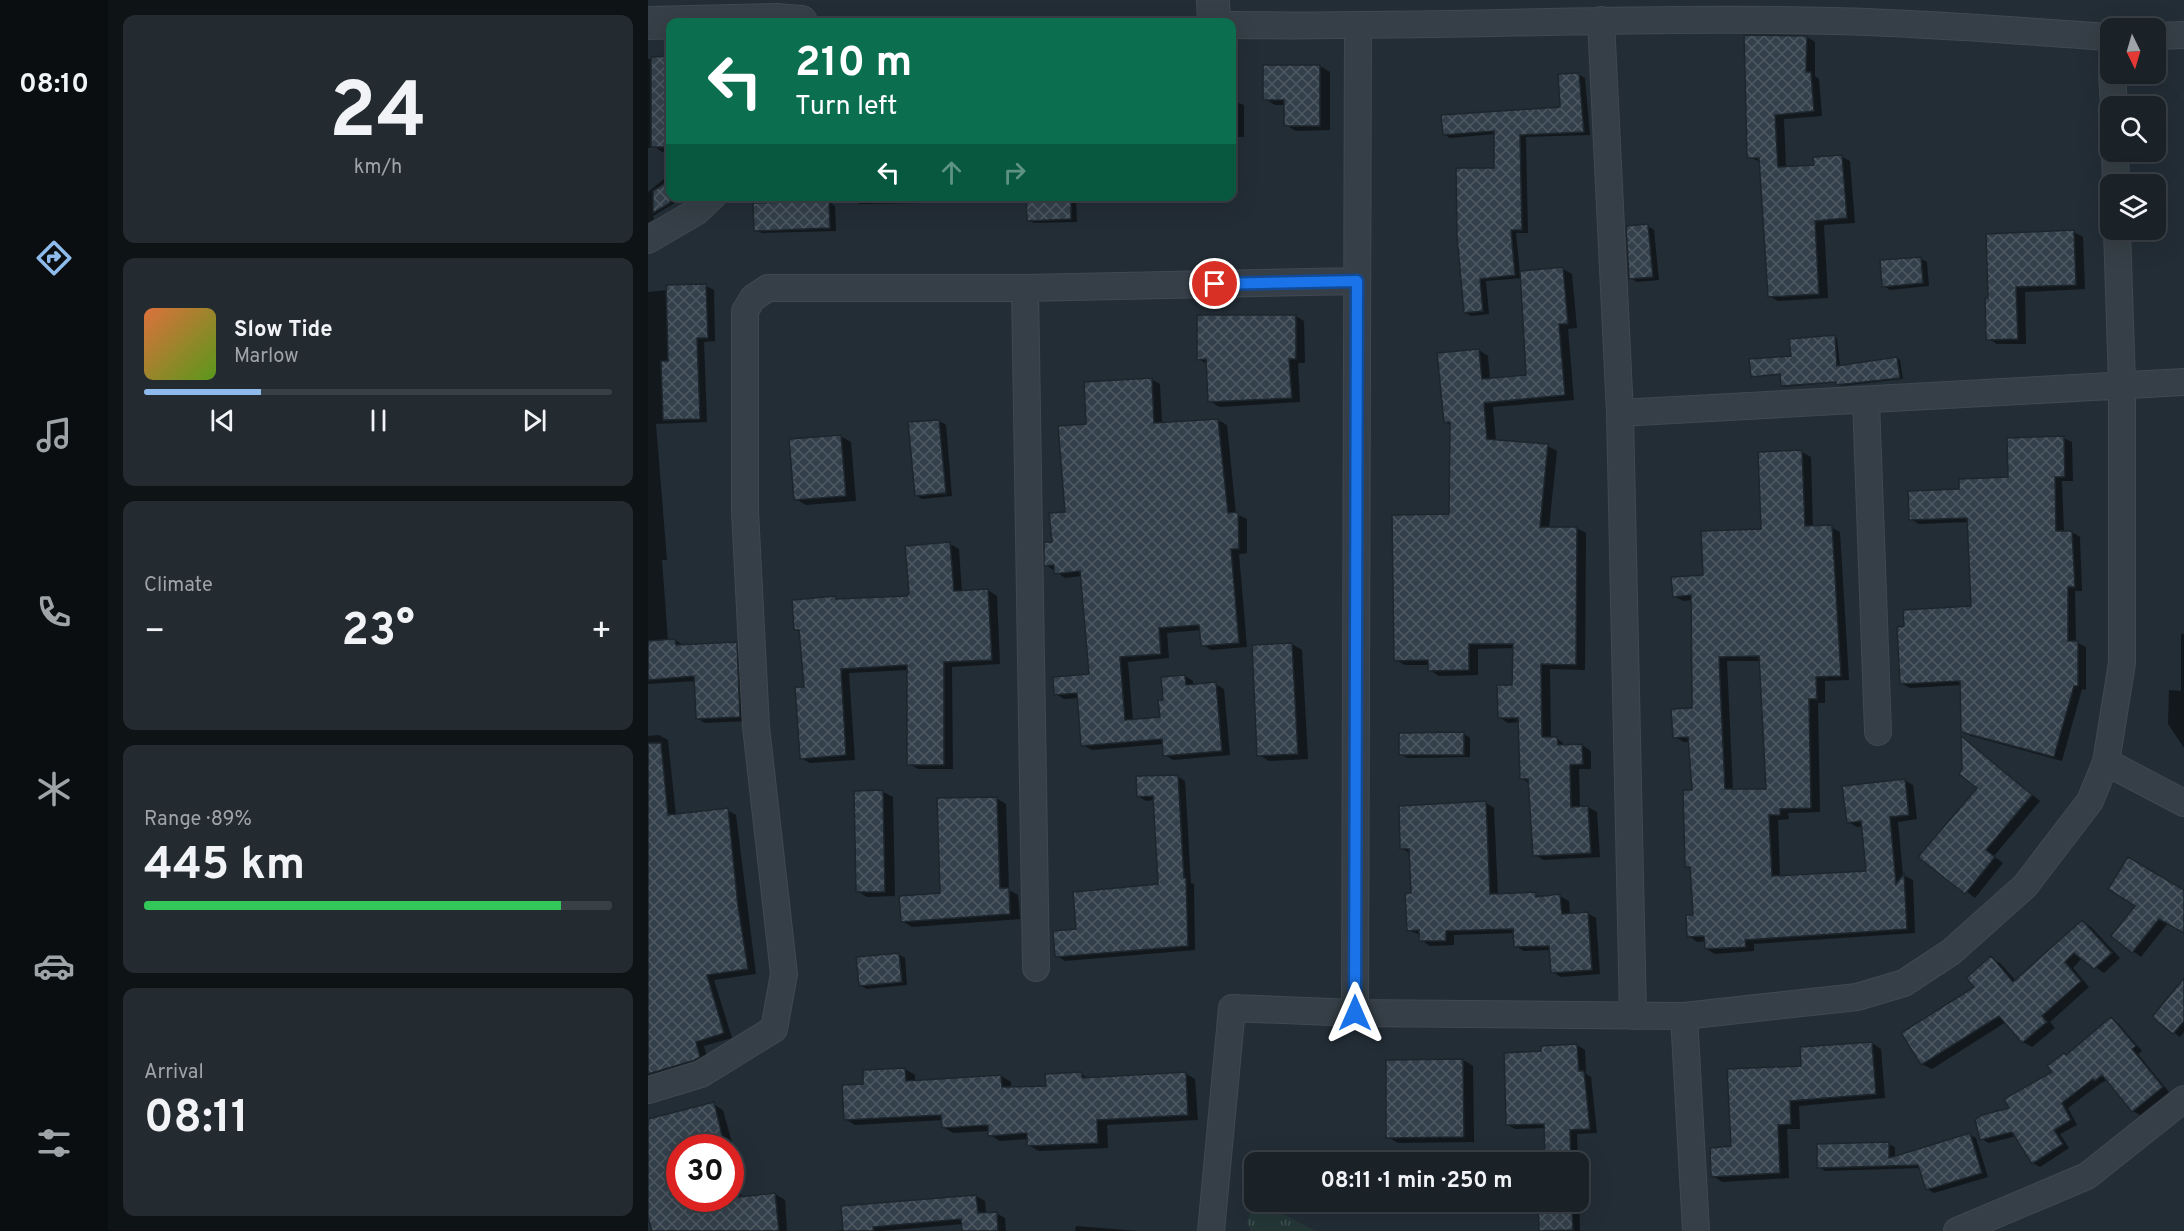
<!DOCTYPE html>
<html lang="en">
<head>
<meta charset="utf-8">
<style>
	body { margin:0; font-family:Overpass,sans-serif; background:#232a30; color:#f1f3f6; height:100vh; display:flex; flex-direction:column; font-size:22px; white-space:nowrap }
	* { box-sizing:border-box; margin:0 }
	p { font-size:20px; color:#9fa4a8 }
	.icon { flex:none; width:33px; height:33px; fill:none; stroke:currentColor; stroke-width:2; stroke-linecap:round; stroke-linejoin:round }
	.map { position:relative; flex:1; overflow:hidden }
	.details { display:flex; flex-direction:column; gap:15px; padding:15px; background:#0e1316; width:540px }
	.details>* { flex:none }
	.hud { position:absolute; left:18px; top:18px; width:570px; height:183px; border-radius:12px; box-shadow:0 6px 24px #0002,0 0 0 2px #383f45; background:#0b6e4f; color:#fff; overflow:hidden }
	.needle { width:39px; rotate:175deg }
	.tools { position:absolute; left:1452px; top:18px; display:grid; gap:12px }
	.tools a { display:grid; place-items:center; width:66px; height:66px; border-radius:12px; background:#1a2228; box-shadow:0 6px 24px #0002,0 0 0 2px #383f45; font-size:30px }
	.speed { position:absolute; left:18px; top:1134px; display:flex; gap:12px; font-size:30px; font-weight:700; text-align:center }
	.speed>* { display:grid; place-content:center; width:78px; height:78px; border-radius:50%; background:#1a2228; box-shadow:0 6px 24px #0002,0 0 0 2px #383f45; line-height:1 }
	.speed .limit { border:9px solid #d22; background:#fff; color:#111 }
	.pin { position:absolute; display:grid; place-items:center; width:51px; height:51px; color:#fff; margin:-26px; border:3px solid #fff; border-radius:50%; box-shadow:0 2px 6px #0007 }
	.me { position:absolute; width:66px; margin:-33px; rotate:0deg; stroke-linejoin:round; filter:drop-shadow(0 0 4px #0008) }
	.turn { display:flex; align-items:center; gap:21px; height:126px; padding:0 30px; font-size:27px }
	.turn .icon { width:78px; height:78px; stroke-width:2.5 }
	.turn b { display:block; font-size:42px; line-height:51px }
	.lanes { display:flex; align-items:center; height:57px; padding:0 30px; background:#0003; justify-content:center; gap:30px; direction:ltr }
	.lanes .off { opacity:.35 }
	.big { font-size:45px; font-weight:700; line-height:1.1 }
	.details .widget { flex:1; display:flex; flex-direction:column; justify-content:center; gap:9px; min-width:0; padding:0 21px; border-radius:12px; background:#232a30 }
	.details .dial { align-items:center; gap:0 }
	.dial b { font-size:78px; line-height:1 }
	.song { display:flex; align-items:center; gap:18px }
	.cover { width:72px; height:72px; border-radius:9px; background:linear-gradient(135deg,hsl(20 70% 55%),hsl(90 70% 35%)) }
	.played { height:6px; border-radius:3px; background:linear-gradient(90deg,#8ebbeb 25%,#383f45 25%) }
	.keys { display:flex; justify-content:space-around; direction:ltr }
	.heat { display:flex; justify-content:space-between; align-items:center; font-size:33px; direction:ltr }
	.charge { height:9px; border-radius:4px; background:linear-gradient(90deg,#34c759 89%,#383f45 0) }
	.trip { position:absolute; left:596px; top:1152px; width:345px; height:60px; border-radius:12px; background:#1a2228; box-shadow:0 6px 24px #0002,0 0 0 2px #383f45; font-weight:700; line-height:60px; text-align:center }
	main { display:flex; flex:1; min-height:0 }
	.tabs { display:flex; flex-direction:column; width:108px; justify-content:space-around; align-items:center; background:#0a0e10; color:#9fa4a8 }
	.tabs .icon { width:42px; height:42px }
	.tabs .on { color:#8ebbeb }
	.tabs b { font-size:27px; color:#f1f3f6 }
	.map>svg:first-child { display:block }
</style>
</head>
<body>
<main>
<nav class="tabs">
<b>08:10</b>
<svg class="icon on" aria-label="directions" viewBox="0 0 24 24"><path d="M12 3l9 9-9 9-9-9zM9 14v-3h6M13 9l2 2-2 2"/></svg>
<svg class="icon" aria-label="music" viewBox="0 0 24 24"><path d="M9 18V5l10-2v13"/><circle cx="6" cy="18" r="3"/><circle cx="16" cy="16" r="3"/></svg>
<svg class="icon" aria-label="phone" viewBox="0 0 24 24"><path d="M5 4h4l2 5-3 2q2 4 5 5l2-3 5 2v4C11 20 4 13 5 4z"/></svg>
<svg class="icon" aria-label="climate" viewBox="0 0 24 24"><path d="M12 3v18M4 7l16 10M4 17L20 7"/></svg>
<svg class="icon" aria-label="car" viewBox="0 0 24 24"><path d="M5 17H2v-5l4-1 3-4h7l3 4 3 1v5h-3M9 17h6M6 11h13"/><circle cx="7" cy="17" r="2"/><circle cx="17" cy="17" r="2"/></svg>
<svg class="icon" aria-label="filters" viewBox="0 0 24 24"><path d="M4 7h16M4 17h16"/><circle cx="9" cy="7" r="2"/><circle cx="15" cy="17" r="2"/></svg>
</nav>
<section class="details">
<div class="widget dial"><b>24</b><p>km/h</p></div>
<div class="widget">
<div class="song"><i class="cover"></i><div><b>Slow Tide</b><p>Marlow</p></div></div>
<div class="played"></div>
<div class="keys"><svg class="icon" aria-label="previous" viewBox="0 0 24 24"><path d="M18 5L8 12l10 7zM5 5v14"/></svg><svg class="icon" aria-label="pause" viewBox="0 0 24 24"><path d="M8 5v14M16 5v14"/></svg><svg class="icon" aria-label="next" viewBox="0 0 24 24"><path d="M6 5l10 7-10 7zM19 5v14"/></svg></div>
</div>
<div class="widget"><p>Climate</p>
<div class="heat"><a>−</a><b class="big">23°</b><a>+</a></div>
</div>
<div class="widget"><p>Range · 89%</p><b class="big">445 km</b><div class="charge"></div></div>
<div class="widget"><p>Arrival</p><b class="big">08:11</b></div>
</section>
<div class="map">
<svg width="1536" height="1231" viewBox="0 0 1536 1231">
	<defs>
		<pattern id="grass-tufts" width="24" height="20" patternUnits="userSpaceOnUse" patternTransform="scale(1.5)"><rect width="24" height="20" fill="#253737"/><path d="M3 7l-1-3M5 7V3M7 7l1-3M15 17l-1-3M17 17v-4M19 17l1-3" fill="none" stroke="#425252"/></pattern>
		<pattern id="building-cross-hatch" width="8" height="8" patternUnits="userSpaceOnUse" patternTransform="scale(1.5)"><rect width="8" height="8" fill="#333f4a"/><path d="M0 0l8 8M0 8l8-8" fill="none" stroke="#4e5962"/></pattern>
	</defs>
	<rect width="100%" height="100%" fill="#232d36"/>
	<!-- grass -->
	<path fill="url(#grass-tufts)" d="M606 1202H613L667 1231H603L599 1223Z"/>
	<!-- shadow -->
	<path fill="#0007" fill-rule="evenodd" d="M1159 37 1167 42V76L1171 79 1174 116 1136 119 1138 168 1168 166 1193 156 1202 161 1207 223 1176 225 1180 298 1130 301 1121 296 1113 162 1100 157Z
		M22 58V151L14 152 7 147 0 148V59Z
		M672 66 682 72V130L648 131 638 125V105H627L617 99Z
		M930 74 937 78 942 135 878 137 880 233H868L872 273 915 269 924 274 929 328 920 329 926 400 845 407 848 441 900 446 909 451 901 528H929L938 533 937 670 902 669 903 739 909 738 918 746 934 745 943 751V769H931L932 808 940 807 949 812 952 857 896 860 887 855 882 784 873 778 871 722 860 723 851 717 865 687 866 648 830 649V675L791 676 782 670V665H757L748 660 802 516 804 426 797 422 831 350 840 356 842 380 880 377 874 278 838 281 841 314 823 316 817 312 848 169 847 134 802 138 796 134 914 108Z
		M584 101 596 105V137H584Z
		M22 174V196L35 198 5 216 6 219 0 223V192Z
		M205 196H272V203L212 204 205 201Z
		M379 196H428L429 222 386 223 380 220Z
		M181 202 187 206 188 231 114 233 107 230Z
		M1000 226 1006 230 1011 280 989 282 983 278Z
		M1426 232 1435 237 1437 289 1377 292 1378 344H1349L1340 339 1339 299Z
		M1272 258 1279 262 1281 286 1242 290 1236 286Z
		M58 286 66 290 67 341 56 342 59 422 8 424 19 560H14L20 641 27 640 35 645 88 644 96 648 100 721 57 723 50 719 48 681 0 684V292Z
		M648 316 656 321 657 363H650L652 402 571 407 562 401 559 364 551 359Z
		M1186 336 1189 338 1192 367 1249 358 1252 360 1255 379 1193 386 1190 382 1137 387 1134 386V375L1104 376Z
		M503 379 512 384 514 424 570 420 579 425 588 514 599 519V553L591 554 599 647 563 650 555 645 553 630 519 633 521 658 480 662 485 721 513 718 516 701 537 676 545 681 546 686 567 684 576 689 582 755 525 760 517 755 516 744 444 750 435 745 431 698 416 699 408 694 443 675 434 576 417 578 398 565 419 513 440 425Z
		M291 421 298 425 304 496 274 499 268 495 262 424Z
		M192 436 203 442 208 501 158 505 148 499Z
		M1416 438 1424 442 1425 481H1414L1416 532H1424L1432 537 1434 591H1427L1428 642 1438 647V690L1434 689 1414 761 1323 736 1315 732 1314 685 1262 688 1254 684 1325 608 1321 522 1271 524 1263 519 1312 490 1362 479 1360 439Z
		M1154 452 1163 457 1165 528 1183 527 1192 532 1201 680 1177 681V703H1170L1172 812 1140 813 1141 819 1130 820 1132 877 1219 872 1215 826 1209 827 1200 822 1256 780 1265 785 1269 819 1250 822 1255 875 1265 880 1267 933 1106 944V951L1067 954 1058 949V941L1049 942 1041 936 1047 916 1044 869 1038 866 1045 791 1042 742H1036L1027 737 1046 709 1045 600 1035 601 1026 596 1057 576 1114 530ZM1079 661H1113L1119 790 1085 791Z
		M302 544 311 549 314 592 340 590 349 596 352 664 304 667 305 769H270L261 764V670L201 673 207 760 162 763 153 758 157 688 152 632 147 629 187 598 192 600 259 598Z
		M1533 634H1536V748L1520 724 1521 690 1533 691Z
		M644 644 654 650 660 759 621 761 611 755 606 647Z
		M816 734 822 738V757L759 758 753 754Z
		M11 735 20 740 28 816 79 810 88 815 108 974 66 980 84 1038 56 1046 60 1061 0 1083V736Z
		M1315 739 1392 801 1346 856 1355 863 1327 898 1272 856 1331 788 1316 770Z
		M529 776 537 781 543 883 546 884 547 950 417 961 409 956 430 930 511 885 507 800 498 801 490 796Z
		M235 792 245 797 247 896 219 897 209 891Z
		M348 798 358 804 361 890 370 895 372 919 264 927 254 921 294 894Z
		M837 802 846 808 850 895 912 896 921 901 922 915 939 913 948 918 952 974 913 977 904 972 903 950 876 951 867 946V933L806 935V945L782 946 773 940V935L760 930 765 894 763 854 753 848Z
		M1536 892V932L1520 923 1493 957 1465 936 1489 905Z
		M1434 921 1443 927 1472 958 1456 973 1434 958 1425 968 1441 987 1402 1022 1407 1028 1384 1047 1375 1042 1358 1022 1284 1069 1274 1064 1328 987 1343 958 1352 963 1368 981Z
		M250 954 257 958 259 985 219 989 212 985Z
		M1536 980V1032L1532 1037 1506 1017Z
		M1463 1018 1470 1023 1494 1051 1490 1054 1521 1092 1492 1115 1485 1111 1460 1080 1453 1083 1420 1108 1429 1125 1412 1134 1421 1148 1392 1167 1385 1163 1368 1136 1341 1143 1334 1139 1363 1108 1406 1073 1419 1056Z
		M1224 1043 1233 1049 1237 1098 1151 1106 1152 1129H1139L1141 1178 1074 1182 1065 1176 1155 1067Z
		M929 1045 937 1050 938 1074 943 1077 949 1133 929 1134 932 1231H893L892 1202H930V1162H899L898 1128 867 1129 860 1125 895 1053Z
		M815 1060 825 1066 826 1142 750 1143 740 1137 739 1061Z
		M257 1069 267 1075V1082L353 1076 363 1082V1088L399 1087 433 1074 443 1079 537 1073 547 1079 550 1120 459 1125 460 1148 391 1151 380 1145V1139L352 1141 342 1135 341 1131 305 1133 295 1127V1120L207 1125 197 1119 217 1085Z
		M65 1104 75 1110 91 1168 86 1170 94 1198 127 1194 137 1200 139 1231H6L0 1206V1121ZM32 1148H82V1198H32Z
		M1322 1135 1328 1138 1340 1177 1286 1193 1279 1189 1273 1168 1177 1171 1171 1167 1240 1144 1247 1147V1158Z
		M328 1196 337 1201 338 1214 348 1213 357 1218 358 1231H315V1224L234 1231H187L196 1230 194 1208Z
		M685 1202H721V1210H692L685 1206Z
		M428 1226 490 1231H427Z"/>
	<!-- building -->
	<path fill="url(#building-cross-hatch)" stroke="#1e262d" stroke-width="1.5" fill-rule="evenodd" d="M1096 35 1159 36 1158 72H1163L1166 111 1127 115 1130 167 1166 165 1165 157 1194 155 1199 218 1167 221 1171 294 1120 297 1111 158H1099Z
		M22 56V147H3V57Z
		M615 65H672V126H636V100H615Z
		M931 73 936 132 872 135 874 230H863L867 275 832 279 835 311 816 313 809 237 808 168H846V131L795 135 793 115 912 107 910 74Z
		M22 180V203L5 213V191Z
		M378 196H423V219L379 221Z
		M181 201 182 228 106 231 105 203Z
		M1000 224 1005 277 981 279 978 226Z
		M1426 230 1428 285 1368 287 1370 339 1338 340 1337 298H1340L1338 234Z
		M1273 257 1275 283 1234 287 1232 260Z
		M915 267 920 324H911L917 395 836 403 839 439 900 444 892 527H929L928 665 893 664 894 737H909L910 745 934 744 935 764 922 765 923 807 940 806 943 853 885 856 880 779H872L870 718H850L849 685H864L865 644H821V670L780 671V660L746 661 744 515 801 514 802 422 796 423 789 353 831 349 834 379 878 375 872 271Z
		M58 284 60 338H49L52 419 15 420 13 361H20L18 285Z
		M549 315H648V359H641L644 398 560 402 558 359 549 360Z
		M1187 335 1189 366 1249 357 1252 378 1188 385V382L1133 386 1132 374 1103 377 1101 359 1143 356 1141 339Z
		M504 378 506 423 570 419 580 513 590 512 591 549H583L591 643 553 646 551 625 511 628 513 654 472 657 477 720 512 717 510 700H515L513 677 537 675 538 685 568 682 574 751 515 756 514 739 433 746 429 693 406 695 405 677 441 674 432 571 406 574V565L396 566V542H404L401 513 417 512 410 426 438 424 436 382Z
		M291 420 298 493 267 496 260 422Z
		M193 435 198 496 146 500 141 439Z
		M1416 436 1417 477H1407L1408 531H1424L1427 587H1420V641H1430V686H1426L1406 757 1313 732 1312 681 1252 684 1249 627 1256 626 1255 610 1323 606 1319 518 1261 520 1260 491 1311 489V479L1360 477 1359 438Z
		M1154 450 1157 526 1184 525 1193 676 1168 677 1169 699H1161L1163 808 1132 809V815H1121L1124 876 1218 871 1213 821 1199 823 1194 786 1257 779 1261 815 1242 817 1248 884 1256 874 1259 929 1097 940 1098 947 1057 949 1056 936 1039 937 1038 915H1045L1042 867H1037L1035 790H1044L1040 737 1025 738 1023 709 1044 708 1043 595 1025 597 1023 577 1055 575 1053 531 1113 529 1110 452ZM1111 656 1118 789H1077L1071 657Z
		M302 542 306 591 340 589 344 660 296 662V765H259V665L193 669 198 755 152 759 147 687H156L151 630H146L144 600 188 596V599L259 596 261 593 257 546Z
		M27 639 28 645 89 642 92 717 48 719 46 676 0 680V641Z
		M644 643 650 754 609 756 604 645Z
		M816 732V755H751V733Z
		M1313 736 1384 795 1338 850 1347 857 1317 894 1270 857 1329 788 1311 774 1314 769Z
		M0 743H13L20 815 80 808 90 906 100 969 59 975 76 1033 48 1042 52 1057 47 1060 0 1074Z
		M530 775 536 878H538L540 946 407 957 405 931 428 929 425 892 510 884 505 796 489 797 488 776Z
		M235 790 237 892H208L206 791Z
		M349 797 352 888H361L362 914 253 922 251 896 292 893 289 798Z
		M838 801 842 894 888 892V897L912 894 914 914 940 912 944 970 903 973 901 946 866 947 865 929 798 931V941H771V930L759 931 757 893H763L761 849H752L751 806Z
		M1480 857 1536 890V933L1511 919 1484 953 1463 936 1487 906 1460 889Z
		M1434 920 1464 953 1446 969 1426 953 1417 962 1433 981 1394 1016 1399 1022 1374 1043 1351 1016 1273 1065 1253 1033 1326 987 1318 978 1343 956 1365 982Z
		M251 953 254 982 211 986 208 957Z
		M1536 978V1021L1525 1034 1504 1017Z
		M1463 1017 1488 1046 1484 1049 1515 1087 1484 1112 1454 1075 1447 1081 1445 1079 1414 1103 1423 1120 1406 1130 1415 1144 1384 1164 1364 1132 1332 1140 1327 1120 1334 1115 1361 1108 1356 1099 1404 1072 1399 1066 1416 1053 1418 1055Z
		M1224 1042 1228 1094 1142 1101 1143 1124 1130 1125 1132 1173 1063 1177 1062 1148 1083 1146 1079 1069 1153 1066 1152 1047Z
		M929 1044 931 1071H936L942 1129 922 1130 923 1162H897L896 1124 858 1125 856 1053 893 1051V1046Z
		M815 1059 816 1137 738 1138V1060Z
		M257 1068 258 1081 353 1075 354 1087 398 1086 397 1074 434 1072V1078L538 1072 540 1115 449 1120 450 1143 379 1146V1133L340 1136V1125L294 1128 293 1115 196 1120 194 1085 215 1084V1070Z
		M66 1102 77 1148H32V1198H82L127 1193 131 1231H4L0 1217V1119Z
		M1322 1133 1334 1173 1278 1190 1270 1165 1169 1168V1144L1241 1142V1158Z
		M328 1195 330 1213 349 1212 350 1231H314L313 1219 225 1227 226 1231H195L193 1206Z
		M890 1202H924L925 1230 891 1231Z"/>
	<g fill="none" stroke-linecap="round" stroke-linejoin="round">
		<defs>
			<path id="minor" d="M953 20 972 413 985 1016
				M584 25C785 28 985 16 1186 21 1278 23 1371 31 1462 37
				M1508 36 1536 35
				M1464 74 1466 106
				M1467 152 1468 184
				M0 240 48 212 65 196
				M377 288 388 968
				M1218 400 1230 732
				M972 413 1536 382
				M1458 762 1536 803
				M707 1013 710 27
				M1036 1016 1048 1231
				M0 1090 53 1074 126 1029 136 974 108 727 97 511V311L105 298 120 288H377L709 281
				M563 1231 584 1008 707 1013 1036 1016 1209 997 1256 983 1303 952 1377 886 1442 801 1458 762 1474 663V384L1469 230
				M1309 1231 1439 1176 1536 1099"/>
			<path id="tertiary" d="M565 0 566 22
				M0 23 128 20 153 22"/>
		</defs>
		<!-- minor casing -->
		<use href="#minor" stroke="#404850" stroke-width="28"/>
		<!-- tertiary casing -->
		<use href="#tertiary" stroke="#404850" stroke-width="34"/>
		<!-- minor -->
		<use href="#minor" stroke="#363f47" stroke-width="26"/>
		<!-- tertiary -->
		<use href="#tertiary" stroke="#363f47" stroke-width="32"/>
	</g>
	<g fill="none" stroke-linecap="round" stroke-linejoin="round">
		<defs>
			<path id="route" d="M567 284 709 281 707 1013"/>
		</defs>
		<!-- route casing -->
		<use href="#route" stroke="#114b97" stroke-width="15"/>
		<!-- route -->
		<use href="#route" stroke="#1a73e8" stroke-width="10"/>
	</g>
</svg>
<div class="tools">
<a><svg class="needle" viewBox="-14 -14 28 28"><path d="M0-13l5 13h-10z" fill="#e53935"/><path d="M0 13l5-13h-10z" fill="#9fa4a8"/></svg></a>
<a><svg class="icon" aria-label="search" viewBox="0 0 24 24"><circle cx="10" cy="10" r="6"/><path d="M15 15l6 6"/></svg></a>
<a><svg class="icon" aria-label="layers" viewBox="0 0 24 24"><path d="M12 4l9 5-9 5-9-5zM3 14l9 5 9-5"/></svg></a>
</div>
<div class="speed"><div class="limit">30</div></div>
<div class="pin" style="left:567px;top:284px;background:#d93025"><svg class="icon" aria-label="arrive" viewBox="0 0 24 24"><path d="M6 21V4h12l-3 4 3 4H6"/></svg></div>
<svg class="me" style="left:707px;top:1013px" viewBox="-20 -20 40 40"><path d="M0-17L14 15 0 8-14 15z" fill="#1a73e8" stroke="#fff" stroke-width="4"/></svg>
<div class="trip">08:11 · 1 min · 250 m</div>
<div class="hud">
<div class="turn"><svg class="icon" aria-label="left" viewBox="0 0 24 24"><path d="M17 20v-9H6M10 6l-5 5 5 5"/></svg><div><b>210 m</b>Turn left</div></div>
<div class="lanes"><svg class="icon" aria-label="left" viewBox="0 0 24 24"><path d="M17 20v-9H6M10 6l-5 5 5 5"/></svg><svg class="icon off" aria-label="ahead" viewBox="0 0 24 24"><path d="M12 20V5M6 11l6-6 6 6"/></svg><svg class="icon off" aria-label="right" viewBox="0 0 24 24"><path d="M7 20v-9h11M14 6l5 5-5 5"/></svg></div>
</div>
</div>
</main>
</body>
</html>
